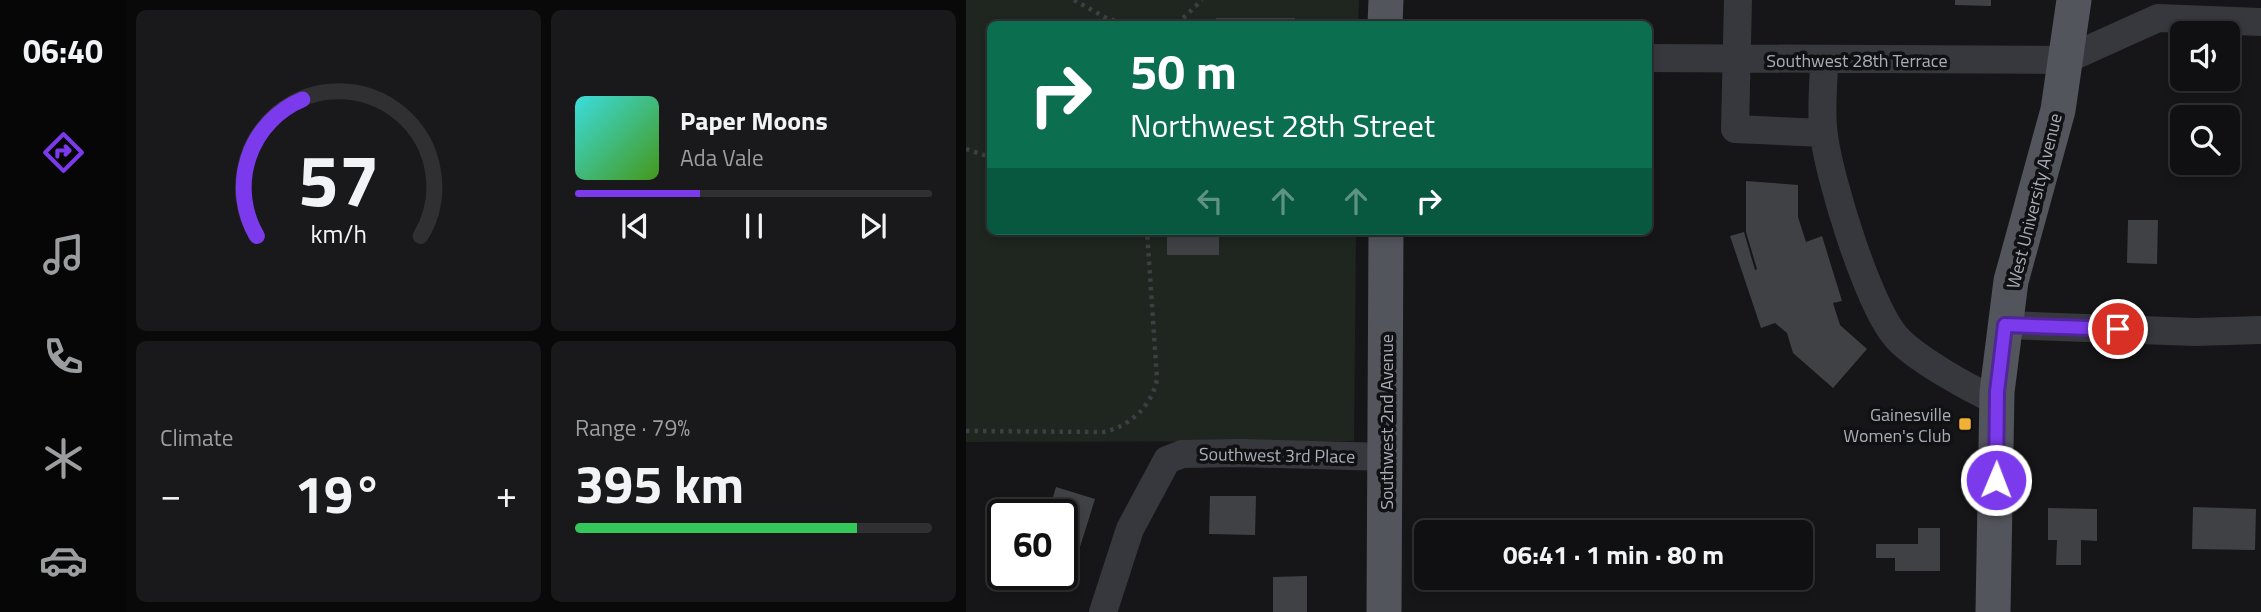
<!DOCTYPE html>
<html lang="en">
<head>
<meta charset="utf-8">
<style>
	body { margin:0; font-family:"Titillium Web",sans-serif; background:#19191b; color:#f1f3f6; height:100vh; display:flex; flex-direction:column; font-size:26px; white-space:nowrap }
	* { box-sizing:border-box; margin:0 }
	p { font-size:23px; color:#9c9d9f }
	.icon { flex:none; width:38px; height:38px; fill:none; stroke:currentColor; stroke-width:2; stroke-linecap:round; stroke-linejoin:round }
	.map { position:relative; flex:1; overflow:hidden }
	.drawer { display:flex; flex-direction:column; gap:10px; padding:10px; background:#09090a; width:840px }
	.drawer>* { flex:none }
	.guide { position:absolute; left:21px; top:21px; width:665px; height:214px; border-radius:10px; box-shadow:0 4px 10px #0003,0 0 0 2px #303032; background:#0b6e4f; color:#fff; overflow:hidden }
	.controls { position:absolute; left:1204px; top:21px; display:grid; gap:14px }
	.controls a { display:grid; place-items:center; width:70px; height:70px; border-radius:10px; background:#101012; box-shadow:0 4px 10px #0003,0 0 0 2px #303032; font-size:35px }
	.speed { position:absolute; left:21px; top:499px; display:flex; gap:14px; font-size:35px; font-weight:700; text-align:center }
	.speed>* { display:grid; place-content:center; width:91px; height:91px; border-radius:50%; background:#101012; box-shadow:0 4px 10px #0003,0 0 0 2px #303032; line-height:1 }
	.speed .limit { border:4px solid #111; border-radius:10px; background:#fff; color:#111 }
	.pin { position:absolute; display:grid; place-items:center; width:60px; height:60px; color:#fff; margin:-30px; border:4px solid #fff; border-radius:50%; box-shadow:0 2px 7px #0007 }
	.me { position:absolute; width:77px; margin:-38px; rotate:1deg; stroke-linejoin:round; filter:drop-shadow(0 0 5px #0008) }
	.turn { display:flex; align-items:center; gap:24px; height:147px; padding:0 28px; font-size:32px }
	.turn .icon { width:91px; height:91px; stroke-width:2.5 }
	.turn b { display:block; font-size:49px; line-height:60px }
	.lanes { display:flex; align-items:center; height:66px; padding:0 28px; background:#0003; justify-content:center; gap:35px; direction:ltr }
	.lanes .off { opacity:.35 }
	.big { font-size:52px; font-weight:700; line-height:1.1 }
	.drawer .card { flex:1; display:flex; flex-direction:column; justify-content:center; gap:10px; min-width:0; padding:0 24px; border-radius:10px; background:#19191b }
	.drawer .dial { align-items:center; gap:0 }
	.dial svg { height:182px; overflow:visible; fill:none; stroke:#303032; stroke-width:7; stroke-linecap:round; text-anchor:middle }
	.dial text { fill:#f1f3f6; stroke:none }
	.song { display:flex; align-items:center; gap:21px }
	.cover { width:84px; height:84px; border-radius:10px; background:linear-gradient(135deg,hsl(180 70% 55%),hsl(100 70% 35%)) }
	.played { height:7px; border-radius:4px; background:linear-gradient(90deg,#7c3aed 35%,#303032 35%) }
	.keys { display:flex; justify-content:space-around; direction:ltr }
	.heat { display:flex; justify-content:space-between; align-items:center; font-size:38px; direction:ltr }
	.charge { height:10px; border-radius:5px; background:linear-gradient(90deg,#34c759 79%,#303032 0) }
	.drawer .tiles { flex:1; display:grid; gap:10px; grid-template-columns:repeat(2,1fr) }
	.trip { position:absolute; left:448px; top:520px; width:399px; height:70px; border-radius:10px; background:#101012; box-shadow:0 4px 10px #0003,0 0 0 2px #303032; font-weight:700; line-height:70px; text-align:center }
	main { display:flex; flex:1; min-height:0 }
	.tabs { display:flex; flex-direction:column; width:126px; justify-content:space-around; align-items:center; background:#060607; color:#9c9d9f }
	.tabs .icon { width:49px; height:49px }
	.tabs .selected { color:#7c3aed }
	.tabs b { font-size:32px; color:#f1f3f6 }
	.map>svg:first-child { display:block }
</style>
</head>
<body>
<main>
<nav class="tabs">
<b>06:40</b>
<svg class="icon selected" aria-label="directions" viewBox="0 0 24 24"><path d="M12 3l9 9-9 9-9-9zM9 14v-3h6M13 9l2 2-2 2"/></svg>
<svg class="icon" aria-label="music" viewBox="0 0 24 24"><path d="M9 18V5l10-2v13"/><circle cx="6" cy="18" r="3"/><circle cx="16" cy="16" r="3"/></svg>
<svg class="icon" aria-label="phone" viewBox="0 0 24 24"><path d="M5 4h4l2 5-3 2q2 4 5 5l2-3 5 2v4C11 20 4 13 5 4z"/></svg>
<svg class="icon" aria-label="climate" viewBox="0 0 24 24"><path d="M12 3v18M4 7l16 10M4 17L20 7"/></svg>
<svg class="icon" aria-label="car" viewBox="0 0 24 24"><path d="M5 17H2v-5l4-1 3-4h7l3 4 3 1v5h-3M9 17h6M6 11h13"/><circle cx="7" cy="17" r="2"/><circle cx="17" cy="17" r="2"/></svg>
</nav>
<section class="drawer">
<div class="tiles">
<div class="card dial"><svg viewBox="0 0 100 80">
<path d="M14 69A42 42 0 1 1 86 69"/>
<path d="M14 69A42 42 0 0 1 34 9" stroke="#7c3aed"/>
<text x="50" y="56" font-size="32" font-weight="700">57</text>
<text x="50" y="72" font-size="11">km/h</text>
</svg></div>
<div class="card">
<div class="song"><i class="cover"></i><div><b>Paper Moons</b><p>Ada Vale</p></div></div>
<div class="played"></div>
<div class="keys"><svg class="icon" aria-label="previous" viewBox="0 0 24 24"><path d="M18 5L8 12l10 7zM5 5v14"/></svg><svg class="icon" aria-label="pause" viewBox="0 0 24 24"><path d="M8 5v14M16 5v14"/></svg><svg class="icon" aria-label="next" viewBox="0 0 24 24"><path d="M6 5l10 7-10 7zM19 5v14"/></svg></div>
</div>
<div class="card"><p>Climate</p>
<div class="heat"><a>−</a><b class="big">19°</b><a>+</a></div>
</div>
<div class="card"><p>Range · 79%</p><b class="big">395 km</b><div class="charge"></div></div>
</div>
</section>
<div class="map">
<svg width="1295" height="612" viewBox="0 0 1295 612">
	<rect width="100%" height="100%" fill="#161618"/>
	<!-- green -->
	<path fill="#1e261f" d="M0 0H393L392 24H24V231H390L388 441 0 442Z"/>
	<!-- building -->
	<path fill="#404145" d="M989 0H1025V6L989 5Z
		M250 18H329V24H250Z
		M780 181 832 185V217L840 242 856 236 876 301 867 303 874 325 901 349 867 388 827 353 821 333 809 323 795 328 764 236 778 232 789 270 791 269 780 232Z
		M1162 220H1192L1191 264 1161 263Z
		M201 231H253V255H201Z
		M90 487 129 499 100 592 61 580 63 574H96V514H82Z
		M244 496H290L289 535 243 534Z
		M1227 507 1290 509 1289 550 1226 549Z
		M1082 508 1131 509V541L1115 540V565H1090L1091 540H1082Z
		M508 525 571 527V532H508Z
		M952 528H974V571H929V558H910V544H952Z
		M341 576V612H307V577Z"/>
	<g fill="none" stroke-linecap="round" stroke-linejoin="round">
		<!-- path -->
		<path stroke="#3d3f44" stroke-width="4.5" stroke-dasharray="3.5 5" stroke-linecap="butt" d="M108 0 142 19 164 24
			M211 24 236 0
			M0 149 24 157
			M0 431 138 432C164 426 186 406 191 379L181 231"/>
		<!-- minor -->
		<path stroke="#37383d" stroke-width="28" d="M772 0 769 129 857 133
			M682 58 1099 60 1192 18 1295 22
			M858 60C858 84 854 111 858 135 863 178 903 309 932 339 952 360 1004 389 1031 401
			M1039 325 1229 332 1295 330
			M137 612 164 529 201 460 216 454 274 453 420 457"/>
		<!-- major -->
		<path stroke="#53555c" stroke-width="35" d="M419 24 420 0
			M418 612 420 231
			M1027 612 1031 392 1045 281 1092 110 1108 0"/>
	</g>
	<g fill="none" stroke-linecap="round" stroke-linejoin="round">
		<defs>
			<path id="route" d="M1030 480 1031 392 1039 325 1152 329"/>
		</defs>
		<!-- route casing -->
		<use href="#route" stroke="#51269a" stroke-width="18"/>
		<!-- route -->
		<use href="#route" stroke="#7c3aed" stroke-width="12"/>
	</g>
	<!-- markers -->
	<rect fill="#f2b134" stroke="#111113" stroke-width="2.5" x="992" y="417" width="14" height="14" rx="3.5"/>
	<g text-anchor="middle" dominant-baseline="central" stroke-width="7" stroke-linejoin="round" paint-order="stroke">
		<!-- street labels -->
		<g font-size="18" fill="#a8adb8" stroke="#111113">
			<text x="891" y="60">Southwest 28th Terrace</text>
			<text transform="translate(1068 201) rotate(-76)">West University Avenue</text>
			<text transform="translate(420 422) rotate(-90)">Southwest 2nd Avenue</text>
			<text transform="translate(311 455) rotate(1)">Southwest 3rd Place</text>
		</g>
		<!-- poi labels -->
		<g font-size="18" fill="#a8adb8" stroke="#111113" text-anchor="end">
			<text x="985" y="414">Gainesville<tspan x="985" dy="21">Women's Club</tspan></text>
		</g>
	</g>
</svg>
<div class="controls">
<a><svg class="icon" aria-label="sound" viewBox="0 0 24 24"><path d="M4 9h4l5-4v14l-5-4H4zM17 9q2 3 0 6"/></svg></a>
<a><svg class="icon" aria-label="search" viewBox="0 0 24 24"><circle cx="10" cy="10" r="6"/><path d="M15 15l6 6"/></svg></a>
</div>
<div class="speed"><div class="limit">60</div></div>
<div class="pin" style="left:1152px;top:329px;background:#d93025"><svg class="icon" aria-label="arrive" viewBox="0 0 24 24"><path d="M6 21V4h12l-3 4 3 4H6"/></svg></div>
<svg class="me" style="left:1030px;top:480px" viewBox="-20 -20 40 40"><circle r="17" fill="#7c3aed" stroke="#fff" stroke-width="3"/><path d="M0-11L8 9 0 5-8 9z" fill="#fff"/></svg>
<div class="trip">06:41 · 1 min · 80 m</div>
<div class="guide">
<div class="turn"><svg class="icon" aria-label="right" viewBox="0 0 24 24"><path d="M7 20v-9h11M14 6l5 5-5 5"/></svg><div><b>50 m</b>Northwest 28th Street</div></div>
<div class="lanes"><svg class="icon off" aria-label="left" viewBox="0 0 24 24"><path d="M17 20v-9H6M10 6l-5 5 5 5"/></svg><svg class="icon off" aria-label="ahead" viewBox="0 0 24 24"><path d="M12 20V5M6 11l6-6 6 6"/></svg><svg class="icon off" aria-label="ahead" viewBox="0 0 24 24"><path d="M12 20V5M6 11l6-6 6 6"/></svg><svg class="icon" aria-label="right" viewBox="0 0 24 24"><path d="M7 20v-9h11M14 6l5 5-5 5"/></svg></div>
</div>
</div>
</main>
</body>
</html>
